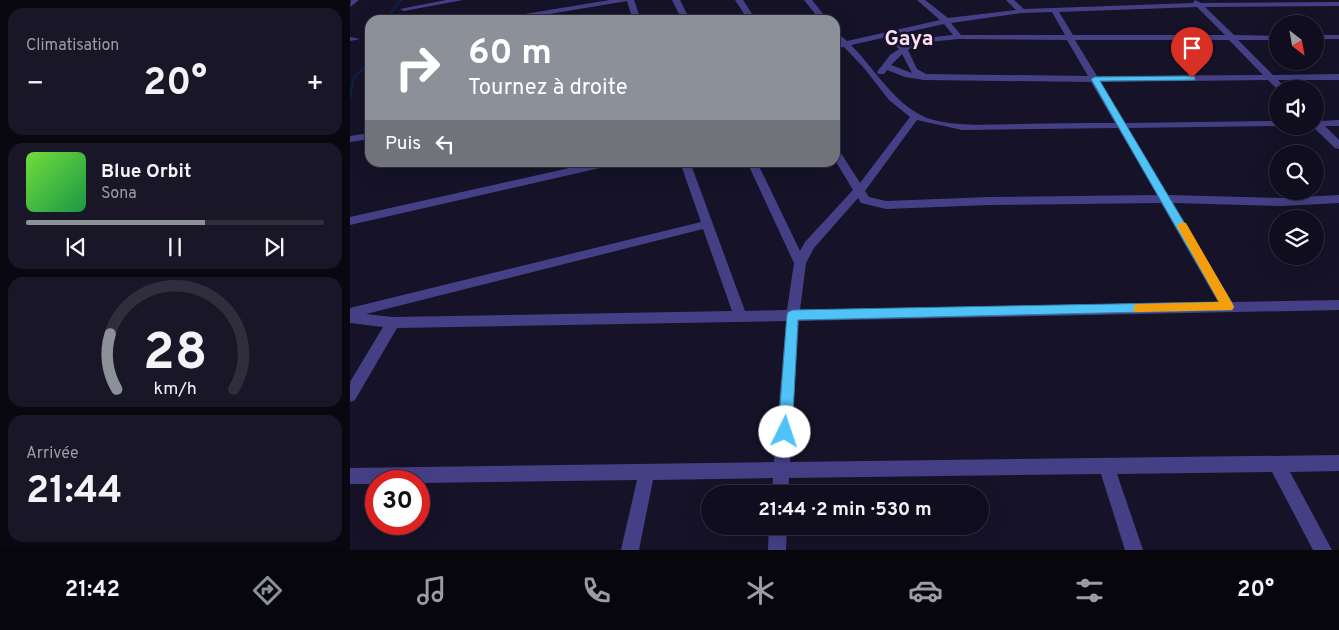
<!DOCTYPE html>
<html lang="fr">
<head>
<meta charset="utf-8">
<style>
	body { margin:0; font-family:Overpass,sans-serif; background:#191727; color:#f1f3f6; height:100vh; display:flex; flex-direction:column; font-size:19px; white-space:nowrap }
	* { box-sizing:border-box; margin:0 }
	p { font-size:16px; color:#9c9ca4 }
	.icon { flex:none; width:28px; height:28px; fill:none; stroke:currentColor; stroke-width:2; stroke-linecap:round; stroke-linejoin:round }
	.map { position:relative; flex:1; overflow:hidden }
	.details { display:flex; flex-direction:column; gap:8px; padding:8px; background:#090810; width:350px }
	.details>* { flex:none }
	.guide { position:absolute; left:15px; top:15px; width:475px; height:152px; border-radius:15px; box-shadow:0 5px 20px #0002,0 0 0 1px #302e3c; background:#8c9099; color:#fff; overflow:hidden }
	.needle { width:32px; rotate:149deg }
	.buttons { position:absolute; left:919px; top:15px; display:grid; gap:10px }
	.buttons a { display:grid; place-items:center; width:55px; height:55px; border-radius:50%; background:#100e1e; box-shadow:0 5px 20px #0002,0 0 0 1px #302e3c; font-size:25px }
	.speed { position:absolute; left:15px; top:470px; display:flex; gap:10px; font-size:25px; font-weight:700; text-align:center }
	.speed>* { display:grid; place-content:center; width:65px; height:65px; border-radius:50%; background:#100e1e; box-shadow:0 5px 20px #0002,0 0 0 1px #302e3c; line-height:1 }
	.speed .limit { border:8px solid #d22; background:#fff; color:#111 }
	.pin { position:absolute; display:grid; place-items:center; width:42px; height:42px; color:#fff; margin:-51px -21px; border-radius:50% 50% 50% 0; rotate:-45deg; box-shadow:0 0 5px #0007 }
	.pin .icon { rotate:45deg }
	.me { position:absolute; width:55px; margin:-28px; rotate:4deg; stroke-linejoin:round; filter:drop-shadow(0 0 4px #0008) }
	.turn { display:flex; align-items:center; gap:18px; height:105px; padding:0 20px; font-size:22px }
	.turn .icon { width:65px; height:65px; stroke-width:2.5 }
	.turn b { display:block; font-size:35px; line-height:42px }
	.then { display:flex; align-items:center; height:48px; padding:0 20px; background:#0003; gap:10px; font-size:19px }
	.big { font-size:38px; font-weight:700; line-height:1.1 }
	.details .widget { flex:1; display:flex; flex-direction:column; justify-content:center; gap:8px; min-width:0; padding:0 18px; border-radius:15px; background:#191727 }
	.details .dial { align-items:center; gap:0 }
	.dial svg { height:130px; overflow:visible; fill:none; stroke:#302e3c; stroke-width:7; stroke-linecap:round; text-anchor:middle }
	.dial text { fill:#f1f3f6; stroke:none }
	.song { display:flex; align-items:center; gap:15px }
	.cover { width:60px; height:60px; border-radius:8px; background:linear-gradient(135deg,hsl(100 70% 55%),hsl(140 70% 35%)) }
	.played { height:5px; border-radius:2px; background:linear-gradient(90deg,#8c9099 60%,#302e3c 60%) }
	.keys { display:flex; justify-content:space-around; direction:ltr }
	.heat { display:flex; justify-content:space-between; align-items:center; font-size:28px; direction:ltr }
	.trip { position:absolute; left:351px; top:485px; width:288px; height:50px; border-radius:25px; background:#100e1e; box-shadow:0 5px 20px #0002,0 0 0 1px #302e3c; font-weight:700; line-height:50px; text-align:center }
	.tab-bar { display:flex; height:80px; justify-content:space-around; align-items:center; background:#06060c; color:#9c9ca4 }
	.tab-bar .icon { width:35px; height:35px }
	.tab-bar .current { color:#8c9099 }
	.tab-bar b { font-size:22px; color:#f1f3f6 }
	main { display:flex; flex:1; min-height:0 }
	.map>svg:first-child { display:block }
</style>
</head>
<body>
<main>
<section class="details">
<div class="widget"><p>Climatisation</p>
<div class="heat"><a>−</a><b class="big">20°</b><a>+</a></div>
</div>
<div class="widget">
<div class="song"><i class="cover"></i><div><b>Blue Orbit</b><p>Sona</p></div></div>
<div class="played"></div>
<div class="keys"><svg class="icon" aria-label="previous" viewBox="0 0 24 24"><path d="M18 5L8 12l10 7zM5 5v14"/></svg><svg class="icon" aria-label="pause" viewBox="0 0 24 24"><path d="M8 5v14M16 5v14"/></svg><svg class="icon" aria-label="next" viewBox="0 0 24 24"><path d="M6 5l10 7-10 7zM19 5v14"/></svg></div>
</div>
<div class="widget dial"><svg viewBox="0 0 100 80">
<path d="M14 69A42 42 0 1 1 86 69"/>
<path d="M14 69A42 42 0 0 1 10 35" stroke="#8c9099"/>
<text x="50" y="56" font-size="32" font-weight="700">28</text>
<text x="50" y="72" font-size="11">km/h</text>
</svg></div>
<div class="widget"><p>Arrivée</p><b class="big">21:44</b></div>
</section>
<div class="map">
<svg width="989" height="550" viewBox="0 0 989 550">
	<rect width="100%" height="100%" fill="#161228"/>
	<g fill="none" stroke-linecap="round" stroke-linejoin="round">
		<!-- stream-far1 -->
		<path stroke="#0e2045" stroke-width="2.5" d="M36 20 51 0
			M0 96 4 77 20 62"/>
		<!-- stream -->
		<path stroke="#0e2045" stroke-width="3" d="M0 97 1 95"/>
		<!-- minor -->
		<path fill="#454085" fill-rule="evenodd" d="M1 0H9L0 7Z
			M96 0H113L54 11 50 9Z
			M260 0H284L291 20H283L277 1 164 20H146L150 18Z
			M322 0H330L340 20H332Z
			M385 0H393L406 20H398Z
			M454 0H462L478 20H470Z
			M567 0H575L598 18 666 10 656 0H664L674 9 843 3 845 0 851 3 989 2V6L855 7 884 35 928 36V40H888L923 75 989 74V80H928L936 89 928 90 918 80 750 82 775 123 928 121V126H931L778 128 818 195 932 198 989 195V203L932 206 823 203 882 302 989 300V310L449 321 440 462 989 455V471L940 472 982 550H963L922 472 767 474 793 550H775L751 474 439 478 438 494H422L423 478 303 480 289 550H271L287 480 69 483V481H26V484H0V468L424 462 436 321 47 328 5 400 0 402V382L33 327 0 323V308L351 222 330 162H340L395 311 437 310 444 263 397 162H407L450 251 455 242 503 190 485 160V149L489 150 510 183 560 117 539 100 514 68 494 47 485 48V44L490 42 485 38V31L497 41 590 20ZM847 7 875 35H723L709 12ZM702 12 715 35H611L601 23 672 13ZM594 24 603 35 575 38 576 36 572 34 554 45 544 35ZM537 37 549 49 540 55 527 72 528 74H534L537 70 555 77 574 80 741 82 765 123C734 123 704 123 673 124 644 124 592 129 567 113 540 97 523 67 501 45ZM609 39 717 40 738 76 576 74 567 69 558 50 567 43ZM725 40H879L913 75 747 76ZM552 54 562 73 541 65ZM567 120 612 130 768 128 807 195 639 197 536 201 519 197 515 191ZM508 198 511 203 536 209 639 205 811 203 868 302 450 310 456 263 464 248ZM353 229 382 311 43 317 16 314Z
			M965 35H989V39H965Z
			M0 37 10 39 0 41Z
			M965 119 969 121 989 120V126H975L989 140V149L985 148 962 126H965Z
			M20 133V139L0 142V136Z
			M246 162H268L263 165 0 225V217Z
			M419 526H437L436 550H418Z"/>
	</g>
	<!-- route -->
	<path fill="#4fc3f7" stroke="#337fa1" d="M842 76 845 77V80L750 81 882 303 884 307 882 310 448 320 442 432 440 436 435 438 430 436 428 432 437 315 438 312 443 310 869 302 741 79 745 77Z"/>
	<!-- slow -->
	<path fill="#f59e0b" d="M832 222 836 223 882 303 884 307 882 310 785 312 783 309 785 305 789 304 869 302 827 226Z"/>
	<g text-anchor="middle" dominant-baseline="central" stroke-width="5" stroke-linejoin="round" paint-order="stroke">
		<!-- far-town labels -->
		<g font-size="21" font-weight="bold" fill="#fdddf0" stroke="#161228">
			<text x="559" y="39">Gaya</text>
		</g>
	</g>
</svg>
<div class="buttons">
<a><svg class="needle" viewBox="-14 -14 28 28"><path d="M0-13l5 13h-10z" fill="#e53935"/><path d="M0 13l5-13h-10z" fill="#9c9ca4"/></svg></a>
<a><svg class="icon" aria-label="sound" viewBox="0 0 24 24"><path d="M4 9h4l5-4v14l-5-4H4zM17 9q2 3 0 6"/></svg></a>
<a><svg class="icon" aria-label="search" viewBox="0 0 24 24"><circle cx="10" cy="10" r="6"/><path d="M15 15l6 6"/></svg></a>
<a><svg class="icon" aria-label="layers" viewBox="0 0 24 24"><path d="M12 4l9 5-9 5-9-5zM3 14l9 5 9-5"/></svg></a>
</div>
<div class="speed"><div class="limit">30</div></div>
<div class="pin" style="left:842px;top:78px;background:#d93025"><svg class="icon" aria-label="arrive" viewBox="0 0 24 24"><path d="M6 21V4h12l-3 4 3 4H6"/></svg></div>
<svg class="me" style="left:435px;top:432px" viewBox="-20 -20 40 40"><circle r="19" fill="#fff"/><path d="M0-13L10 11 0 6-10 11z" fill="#4fc3f7"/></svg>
<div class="trip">21:44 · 2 min · 530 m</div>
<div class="guide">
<div class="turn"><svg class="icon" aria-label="right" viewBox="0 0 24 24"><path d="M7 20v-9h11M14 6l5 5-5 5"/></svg><div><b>60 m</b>Tournez à droite</div></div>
<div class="then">Puis<svg class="icon" aria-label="left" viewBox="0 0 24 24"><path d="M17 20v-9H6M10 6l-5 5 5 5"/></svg></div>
</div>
</div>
</main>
<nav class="tab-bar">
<b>21:42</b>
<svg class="icon current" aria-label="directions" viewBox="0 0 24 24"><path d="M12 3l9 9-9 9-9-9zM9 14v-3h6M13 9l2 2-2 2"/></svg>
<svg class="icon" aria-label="music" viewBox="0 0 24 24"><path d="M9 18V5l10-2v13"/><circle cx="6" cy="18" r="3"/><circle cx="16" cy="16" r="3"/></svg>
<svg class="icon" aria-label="phone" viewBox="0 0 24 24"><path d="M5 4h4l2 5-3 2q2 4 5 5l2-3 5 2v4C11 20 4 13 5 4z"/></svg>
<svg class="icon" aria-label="climate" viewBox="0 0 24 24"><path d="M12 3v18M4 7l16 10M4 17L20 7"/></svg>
<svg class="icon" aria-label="car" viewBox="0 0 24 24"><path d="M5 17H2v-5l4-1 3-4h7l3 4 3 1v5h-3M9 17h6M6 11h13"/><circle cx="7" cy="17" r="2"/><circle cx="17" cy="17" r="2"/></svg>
<svg class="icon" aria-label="filters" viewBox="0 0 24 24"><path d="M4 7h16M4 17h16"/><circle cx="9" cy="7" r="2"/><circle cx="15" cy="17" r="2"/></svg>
<b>20°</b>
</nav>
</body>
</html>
